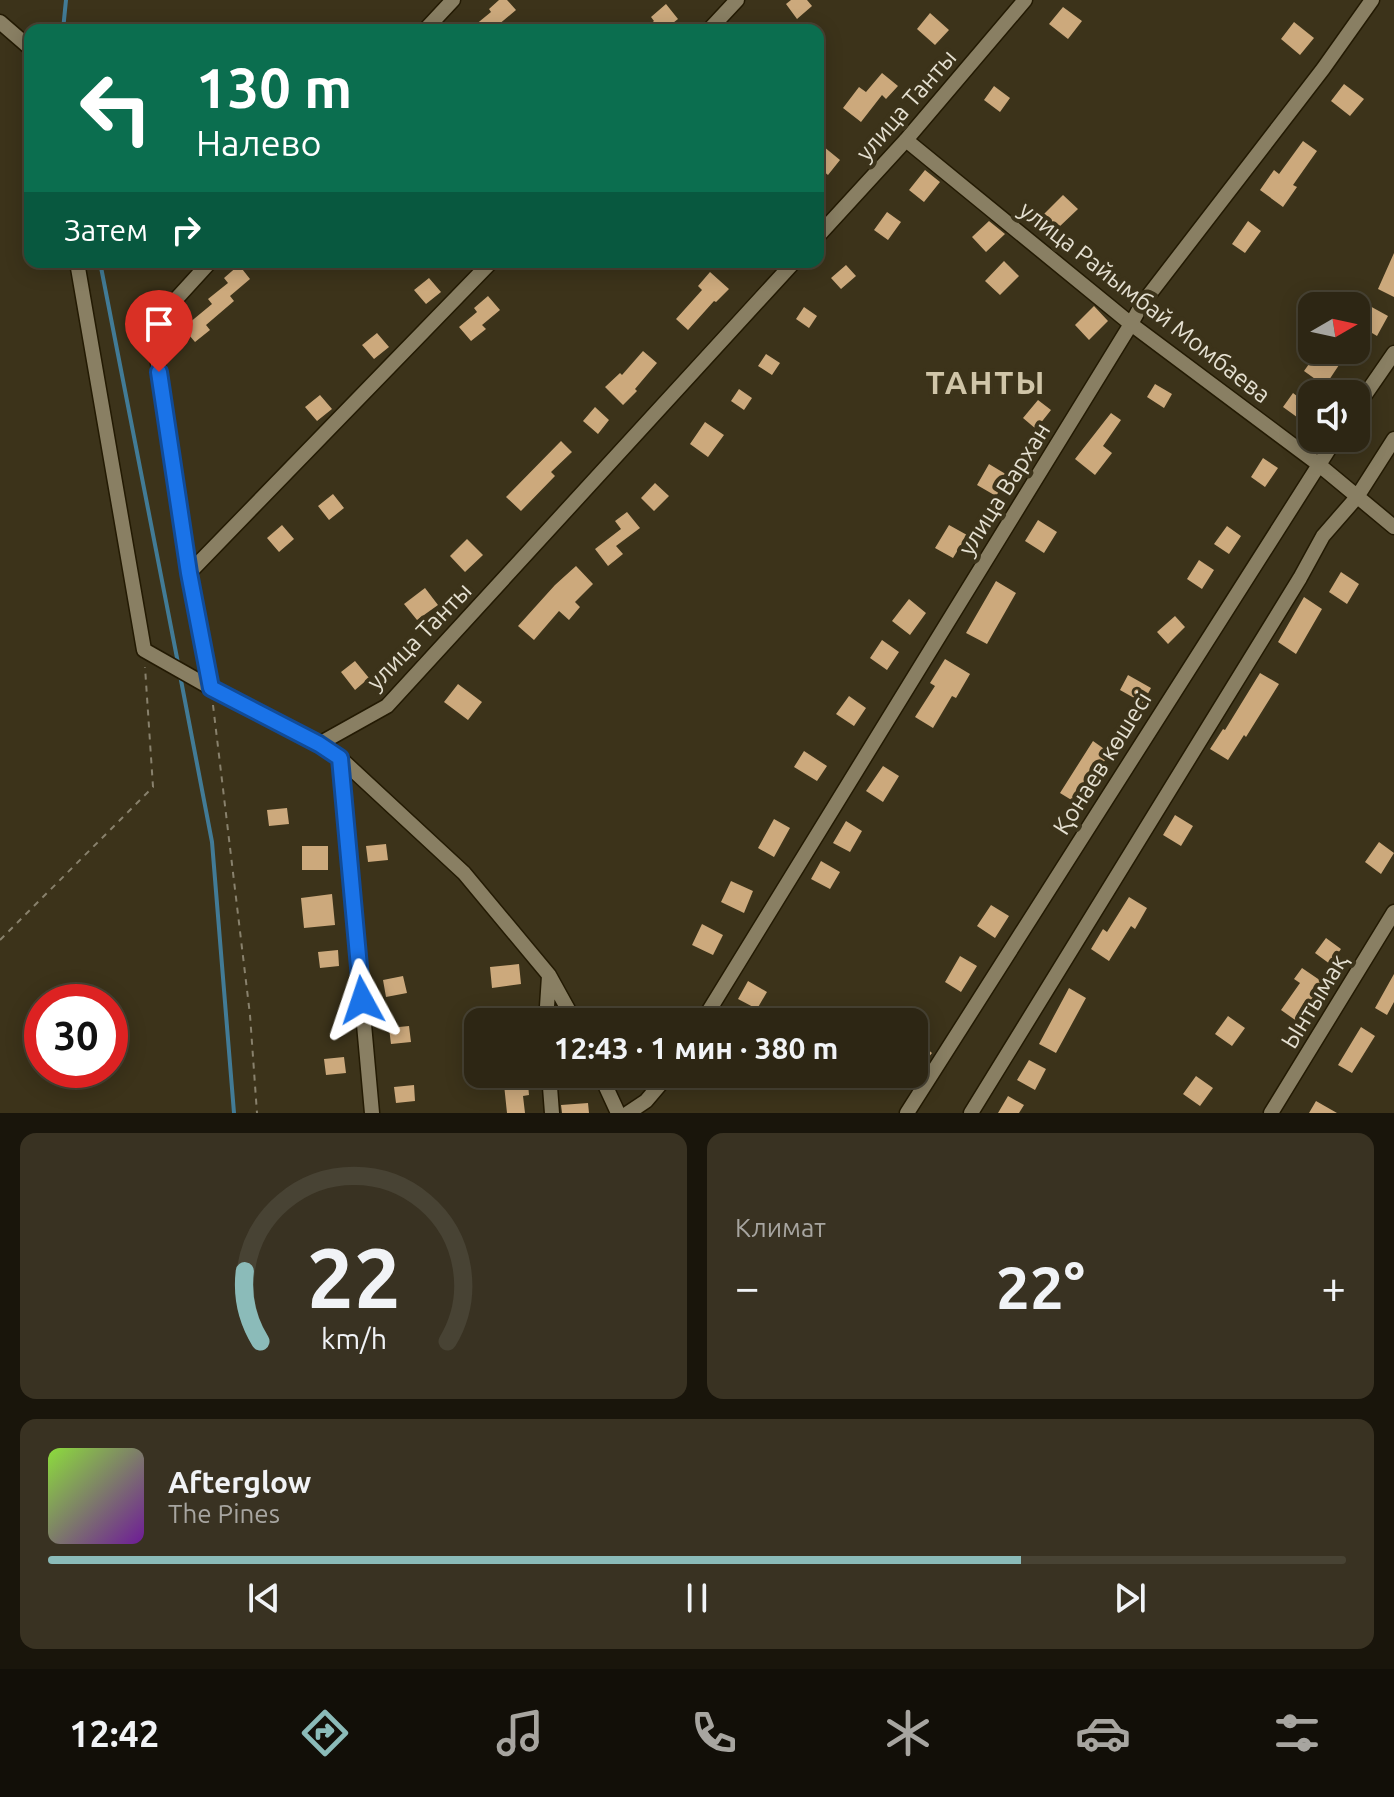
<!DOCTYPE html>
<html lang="ru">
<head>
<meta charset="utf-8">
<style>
	body { margin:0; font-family:Ubuntu,sans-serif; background:#393222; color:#f1f3f6; height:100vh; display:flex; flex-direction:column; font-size:30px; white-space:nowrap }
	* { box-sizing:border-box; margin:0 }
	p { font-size:26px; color:#a7a5a0 }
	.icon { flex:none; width:44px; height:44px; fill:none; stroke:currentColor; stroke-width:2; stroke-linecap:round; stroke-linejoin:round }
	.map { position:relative; height:1113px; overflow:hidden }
	.panel { display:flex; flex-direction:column; gap:20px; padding:20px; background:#19150b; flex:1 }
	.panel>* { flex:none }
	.banner { position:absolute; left:24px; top:24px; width:800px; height:244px; border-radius:16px; box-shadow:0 4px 20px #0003,0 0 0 2px #484334; background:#0b6e4f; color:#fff; overflow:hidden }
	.needle { width:52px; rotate:81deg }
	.buttons { position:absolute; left:1298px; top:292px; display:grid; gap:16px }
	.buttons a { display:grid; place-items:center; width:72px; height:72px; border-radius:16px; background:#2d2614; box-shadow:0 4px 20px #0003,0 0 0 2px #484334; font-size:40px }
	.speed { position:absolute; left:24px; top:984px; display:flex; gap:16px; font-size:40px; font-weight:700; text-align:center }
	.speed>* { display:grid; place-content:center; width:104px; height:104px; border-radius:50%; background:#2d2614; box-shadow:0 4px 20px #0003,0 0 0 2px #484334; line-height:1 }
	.speed .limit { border:12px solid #d22; background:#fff; color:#111 }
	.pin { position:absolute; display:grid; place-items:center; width:68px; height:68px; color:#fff; margin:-82px -34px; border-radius:50% 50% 50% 0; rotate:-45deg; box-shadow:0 0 8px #0007 }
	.pin .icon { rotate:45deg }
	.me { position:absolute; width:88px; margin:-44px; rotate:355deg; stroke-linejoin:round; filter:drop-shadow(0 0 6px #0008) }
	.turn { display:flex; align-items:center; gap:28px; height:168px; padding:0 40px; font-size:36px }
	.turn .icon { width:104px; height:104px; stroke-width:2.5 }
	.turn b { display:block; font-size:56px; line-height:68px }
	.then { display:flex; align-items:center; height:76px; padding:0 40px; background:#0003; gap:16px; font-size:30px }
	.big { font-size:60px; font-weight:700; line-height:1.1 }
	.panel .tile { flex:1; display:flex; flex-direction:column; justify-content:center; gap:12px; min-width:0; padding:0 28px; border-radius:16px; background:#393222 }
	.panel .dial { align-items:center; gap:0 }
	.dial svg { height:208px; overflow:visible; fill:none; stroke:#484334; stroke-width:7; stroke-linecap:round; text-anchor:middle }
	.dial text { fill:#f1f3f6; stroke:none }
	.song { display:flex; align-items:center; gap:24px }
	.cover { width:96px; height:96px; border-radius:12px; background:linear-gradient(135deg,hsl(90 70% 55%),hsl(280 70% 35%)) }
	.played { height:8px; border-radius:4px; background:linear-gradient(90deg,#8bbbb9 75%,#484334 75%) }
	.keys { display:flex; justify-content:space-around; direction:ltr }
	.heat { display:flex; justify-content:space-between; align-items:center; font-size:44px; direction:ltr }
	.panel .tiles { flex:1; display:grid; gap:20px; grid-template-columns:1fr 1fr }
	.tile:last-child { grid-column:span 2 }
	.trip { position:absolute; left:464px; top:1008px; width:464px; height:80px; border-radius:16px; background:#2d2614; box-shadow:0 4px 20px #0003,0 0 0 2px #484334; font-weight:700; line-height:80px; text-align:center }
	.tabs { display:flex; height:128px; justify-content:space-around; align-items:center; background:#120f08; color:#a7a5a0 }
	.tabs .icon { width:56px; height:56px }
	.tabs .on { color:#8bbbb9 }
	.tabs b { font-size:36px; color:#f1f3f6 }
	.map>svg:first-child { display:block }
</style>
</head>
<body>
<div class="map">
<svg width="1394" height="1113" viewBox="0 0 1394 1113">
	<rect width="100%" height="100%" fill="#3c331a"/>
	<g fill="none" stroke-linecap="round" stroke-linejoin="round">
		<!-- stream -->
		<path stroke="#427b96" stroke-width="4" d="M63 30 66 0
			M100 262 178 663
			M180 675 212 842 234 1113"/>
	</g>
	<!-- building -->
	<path fill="#cca97c" d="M499 0H507L516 10 492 30H469L491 12 489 9Z
		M791 0H807L812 6 797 19 786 4Z
		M666 4 678 19 664 30H643L654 21 651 17Z
		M1063 7 1082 21 1068 39 1049 24Z
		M930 13 949 30 935 45 917 29Z
		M1294 22 1314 38 1300 55 1281 39Z
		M882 73 898 86 886 99 882 95 861 122 843 108 859 87 866 92Z
		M1344 84 1364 99 1350 116 1331 101Z
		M994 86 1010 98 1000 112 984 100Z
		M1303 141 1317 151 1293 185 1297 187 1283 207 1260 190 1274 170 1279 174Z
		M818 142 840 160 828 175 818 167Z
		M925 170 940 182 924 202 909 190Z
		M1063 195 1078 209 1058 228 1044 214Z
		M887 212 901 222 888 240 874 230Z
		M989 221 1005 234 986 252 972 237Z
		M1248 221 1261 231 1245 253 1232 244Z
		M1394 253V297L1378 289Z
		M1004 261 1019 276 1000 295 985 281Z
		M239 265 250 279 230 296 234 301 206 325 210 330 195 342 183 328 212 304 208 299 228 283 224 278Z
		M846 265 856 276 841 289 831 278Z
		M710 272 729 289 716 302 714 301 688 330 676 319 702 290 698 286Z
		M429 278 441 292 426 304 414 290Z
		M488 296 500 310 482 325 486 329 471 341 459 327 477 312 474 308Z
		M1368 305 1388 316 1377 336 1357 324Z
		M1094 306 1108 321 1089 340 1075 325Z
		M804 307 817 316 809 328 796 319Z
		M377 333 389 347 374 359 362 345Z
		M1319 350H1324L1341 362 1325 386 1304 371Z
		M643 351 657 363 635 389 637 391 623 405 605 387 620 373 622 375Z
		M766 354 780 363 772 375 758 366Z
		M1155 384 1172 394 1164 408 1147 397Z
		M739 389 752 398 744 410 731 401Z
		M1293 393 1311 407 1301 420 1283 407Z
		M320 395 332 409 317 421 305 407Z
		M1038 400 1051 410 1036 429 1023 418Z
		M595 407 609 420 598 434 583 421Z
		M1111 413 1121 420 1103 446 1112 453 1095 475 1075 459Z
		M705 422 724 435 708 457 690 444Z
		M561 441 572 452 551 472 555 476 521 511 506 497Z
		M1263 458 1278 468 1265 487 1251 477Z
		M989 464 1009 476 996 496 977 485Z
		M655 483 669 496 654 511 641 498Z
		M333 494 344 508 329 520 318 506Z
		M627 512 640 528 616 546 623 554 608 566 595 549 621 529 615 521Z
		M1038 520 1057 532 1044 553 1025 541Z
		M282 525 294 539 279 552 267 538Z
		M949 525 967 535 953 558 935 548Z
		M1227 526 1241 536 1229 554 1214 544Z
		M467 539 483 555 465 572 450 556Z
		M1199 560 1214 570 1202 589 1187 579Z
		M576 566 593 584 575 602 580 607 569 620 559 611 534 640 518 626 555 585Z
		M1341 572 1359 584 1347 604 1329 592Z
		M996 581 1016 593 987 644 966 633Z
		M425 588 438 605 417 620 404 604Z
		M1304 597 1322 609 1296 654 1278 642Z
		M909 599 926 613 910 635 892 621Z
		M1175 616 1185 627 1168 644 1157 632Z
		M882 640 899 652 887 670 870 658Z
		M945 659 970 674 956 698 952 696 933 728 915 717 935 686 930 683Z
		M355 661 369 678 355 690 341 672Z
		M1260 673 1279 684 1246 737 1244 735 1228 760 1210 749 1223 729 1225 730Z
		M1128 675 1151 688 1143 703 1120 690Z
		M458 684 482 702 468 720 444 702Z
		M849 696 866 708 854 726 836 714Z
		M1093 741 1110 753 1089 783 1091 784 1078 804 1060 793Z
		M804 751 827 766 817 781 794 767Z
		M883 766 899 776 883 802 866 791Z
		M287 808 289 824 269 826 267 810Z
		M1175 815 1193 826 1181 846 1163 835Z
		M774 819 790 828 774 857 758 848Z
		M846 821 862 831 850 852 833 843Z
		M1379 842 1394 853 1381 874 1365 862Z
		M386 844 388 860 368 862 366 846Z
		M302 846H328V870H302Z
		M821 861 840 872 830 889 811 879Z
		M731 881 753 891 744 913 721 902Z
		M332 894 335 925 304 928 301 898Z
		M1129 897 1147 908 1135 929 1131 926 1109 961 1091 949 1103 929 1107 932Z
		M991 905 1009 916 995 938 977 926Z
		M702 924 723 935 713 955 692 945Z
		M1326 938 1341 949 1330 964 1315 953Z
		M338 950 339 966 320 968 318 952Z
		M960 956 977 966 961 992 945 982Z
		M519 964 521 984 492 988 490 967Z
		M1302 968 1324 983 1309 1003 1311 1004 1298 1022 1281 1010 1300 983 1294 979Z
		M1394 974V1002L1387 1015 1375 1008Z
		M403 976 407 993 386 997 383 980Z
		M748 981 767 992 757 1009 738 999Z
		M1069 988 1086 998 1056 1053 1039 1044Z
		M1228 1016 1245 1028 1232 1046 1215 1034Z
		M409 1026 411 1042 391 1044 389 1028Z
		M1361 1027 1375 1036 1352 1073 1338 1065Z
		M914 1038 932 1053 914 1075Z
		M344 1057 346 1073 326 1075 324 1059Z
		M1029 1060 1046 1069 1035 1090 1017 1080Z
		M527 1074 529 1095 523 1096 525 1113H507L503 1075Z
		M679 1074H711L704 1089 678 1077Z
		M1196 1076 1213 1088 1200 1106 1183 1094Z
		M414 1085 415 1101 396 1103 394 1087Z
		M1008 1096 1024 1105 1019 1113H998Z
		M1316 1101 1337 1113H1309Z
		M588 1103 589 1113H562L561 1105Z"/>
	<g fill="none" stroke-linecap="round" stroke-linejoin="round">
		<defs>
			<path id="minor" d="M0 22 30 48
				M425 30 453 0
				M709 30 737 0
				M906 140 1131 324 1318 464 1394 527
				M818 236 906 140 1025 0
				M77 262 144 650 211 688 319 744
				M1356 408 1394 353
				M189 573 155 343 157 320 210 262
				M211 688 189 573 491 262
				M340 758 372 1113
				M546 1022 549 976
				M575 1022 549 975 464 873 340 758 319 744 387 706 794 262
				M702 1022 1131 324 1142 304 1323 69 1372 0
				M549 1074 552 1113
				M600 1074 618 1113
				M628 1113 646 1101 669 1074
				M907 1113 1336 438
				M971 1113 1300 578 1323 536 1357 497 1394 439
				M1271 1113 1394 912"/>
		</defs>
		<!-- minor casing -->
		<use href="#minor" stroke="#231a03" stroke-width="17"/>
		<!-- path -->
		<path stroke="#88816c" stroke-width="2" stroke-dasharray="6 6" stroke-linecap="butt" d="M213 705 250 1015 257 1113
			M0 940 153 787 145 667"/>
		<!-- minor -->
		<use href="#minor" stroke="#897f63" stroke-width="14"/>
	</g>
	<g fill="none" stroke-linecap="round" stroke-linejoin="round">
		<defs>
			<path id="route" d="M159 372 189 573 211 688 319 744 340 758 362 1000"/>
		</defs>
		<!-- route casing -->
		<use href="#route" stroke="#114b97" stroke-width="20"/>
		<!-- route -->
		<use href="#route" stroke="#1a73e8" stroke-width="14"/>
	</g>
	<g text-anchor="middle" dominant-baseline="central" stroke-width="8" stroke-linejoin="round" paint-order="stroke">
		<!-- street labels -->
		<g font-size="24" fill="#e5e0d1" stroke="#3c331a">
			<text transform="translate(906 105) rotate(-49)">улица Танты</text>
			<text transform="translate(1145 302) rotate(38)">улица Райымбай Момбаева</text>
			<text transform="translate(1004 489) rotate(-58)">улица Вархан</text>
			<text transform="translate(419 636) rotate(-46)">улица Танты</text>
			<text transform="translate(1102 763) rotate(-58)">Қонаев көшесі</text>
			<text transform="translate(1314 1001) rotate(-59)">Ынтымақ</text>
		</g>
		<!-- district labels -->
		<g font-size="32" font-weight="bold" letter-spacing="2" fill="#d0c5a8" stroke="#3c331a">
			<text x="986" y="382">ТАНТЫ</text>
		</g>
	</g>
</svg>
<div class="buttons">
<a><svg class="needle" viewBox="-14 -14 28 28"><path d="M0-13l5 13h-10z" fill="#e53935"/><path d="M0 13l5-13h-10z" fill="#a7a5a0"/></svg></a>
<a><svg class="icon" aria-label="sound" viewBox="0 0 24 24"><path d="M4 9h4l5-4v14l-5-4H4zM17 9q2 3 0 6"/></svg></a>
</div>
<div class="speed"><div class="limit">30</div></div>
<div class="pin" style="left:159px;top:372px;background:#d93025"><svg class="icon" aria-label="arrive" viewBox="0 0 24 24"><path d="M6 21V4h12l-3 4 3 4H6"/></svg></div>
<svg class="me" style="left:362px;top:1000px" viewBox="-20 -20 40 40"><path d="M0-17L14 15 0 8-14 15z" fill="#1a73e8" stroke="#fff" stroke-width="4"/></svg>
<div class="trip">12:43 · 1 мин · 380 m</div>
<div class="banner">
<div class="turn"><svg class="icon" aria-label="left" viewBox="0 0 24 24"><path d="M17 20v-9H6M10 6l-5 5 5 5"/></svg><div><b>130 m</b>Налево</div></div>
<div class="then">Затем<svg class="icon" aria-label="right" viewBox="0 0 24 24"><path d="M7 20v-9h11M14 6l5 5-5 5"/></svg></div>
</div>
</div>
<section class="panel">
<div class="tiles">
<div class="tile dial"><svg viewBox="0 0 100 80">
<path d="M14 69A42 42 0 1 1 86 69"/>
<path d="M14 69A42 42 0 0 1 8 42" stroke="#8bbbb9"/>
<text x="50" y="56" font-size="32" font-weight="700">22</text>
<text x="50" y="72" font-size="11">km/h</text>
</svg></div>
<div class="tile"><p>Климат</p>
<div class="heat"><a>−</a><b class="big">22°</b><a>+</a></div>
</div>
<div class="tile">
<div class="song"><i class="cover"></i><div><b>Afterglow</b><p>The Pines</p></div></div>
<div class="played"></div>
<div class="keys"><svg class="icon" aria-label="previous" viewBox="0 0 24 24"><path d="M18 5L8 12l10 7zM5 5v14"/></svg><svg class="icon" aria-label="pause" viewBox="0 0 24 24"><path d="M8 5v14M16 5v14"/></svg><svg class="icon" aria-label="next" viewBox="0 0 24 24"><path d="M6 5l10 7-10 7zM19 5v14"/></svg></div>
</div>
</div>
</section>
<nav class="tabs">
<b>12:42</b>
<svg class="icon on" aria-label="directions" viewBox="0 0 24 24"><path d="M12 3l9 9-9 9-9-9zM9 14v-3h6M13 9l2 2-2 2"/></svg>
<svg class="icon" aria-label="music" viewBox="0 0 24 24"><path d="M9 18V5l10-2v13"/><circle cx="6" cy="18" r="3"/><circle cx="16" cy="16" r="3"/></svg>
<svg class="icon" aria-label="phone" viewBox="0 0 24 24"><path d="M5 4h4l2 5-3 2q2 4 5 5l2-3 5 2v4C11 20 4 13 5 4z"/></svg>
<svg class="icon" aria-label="climate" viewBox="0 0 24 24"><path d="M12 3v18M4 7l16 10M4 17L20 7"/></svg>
<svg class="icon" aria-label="car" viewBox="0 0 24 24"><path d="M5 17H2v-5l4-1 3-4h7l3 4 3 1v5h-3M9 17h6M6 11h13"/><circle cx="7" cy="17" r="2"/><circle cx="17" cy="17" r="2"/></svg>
<svg class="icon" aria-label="filters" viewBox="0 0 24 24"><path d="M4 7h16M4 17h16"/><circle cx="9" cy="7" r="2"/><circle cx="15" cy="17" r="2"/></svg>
</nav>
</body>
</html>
